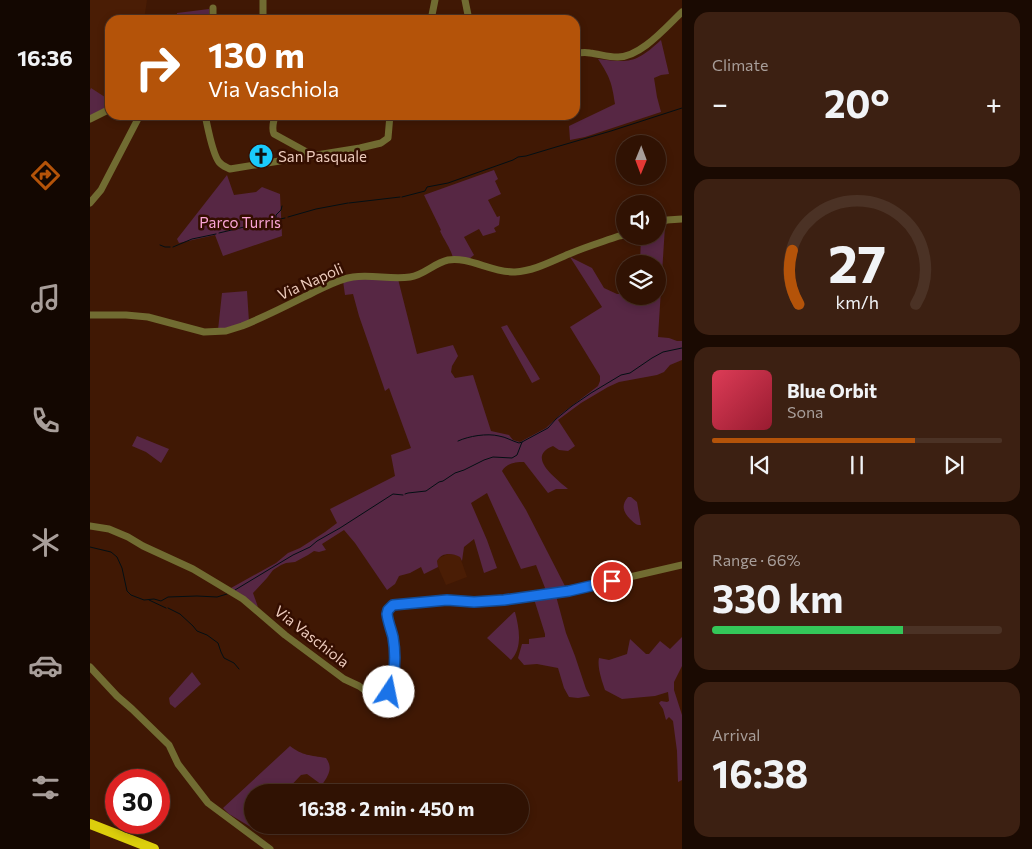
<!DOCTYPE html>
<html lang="en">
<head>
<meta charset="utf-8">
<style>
	body { margin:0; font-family:Commissioner,sans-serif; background:#3c2012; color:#f1f3f6; height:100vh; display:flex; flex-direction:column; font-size:19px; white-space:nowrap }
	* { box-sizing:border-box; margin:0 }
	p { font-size:16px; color:#a89e9a }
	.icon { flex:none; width:28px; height:28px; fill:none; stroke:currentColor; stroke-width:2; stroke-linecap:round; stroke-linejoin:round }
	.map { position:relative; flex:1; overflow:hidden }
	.side { display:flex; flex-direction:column; gap:12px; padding:12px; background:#1a0a02; width:350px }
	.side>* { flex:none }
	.banner { position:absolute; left:15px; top:15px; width:475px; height:105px; border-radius:15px; box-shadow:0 2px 8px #0003,0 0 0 1px #4b3225; background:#b45309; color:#fff; overflow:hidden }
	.needle { width:32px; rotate:181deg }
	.controls { position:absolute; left:526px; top:135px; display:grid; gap:10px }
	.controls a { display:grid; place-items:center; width:50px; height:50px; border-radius:50%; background:#301203; box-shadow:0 2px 8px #0003,0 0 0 1px #4b3225; font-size:25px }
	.speed { position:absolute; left:15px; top:769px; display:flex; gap:10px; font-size:25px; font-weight:700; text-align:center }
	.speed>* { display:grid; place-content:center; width:65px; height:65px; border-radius:50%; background:#301203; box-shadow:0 2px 8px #0003,0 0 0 1px #4b3225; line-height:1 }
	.speed .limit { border:8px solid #d22; background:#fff; color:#111 }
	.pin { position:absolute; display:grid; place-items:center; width:42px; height:42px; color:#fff; margin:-21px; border:2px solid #fff; border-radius:50%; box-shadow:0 1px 5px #0007 }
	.me { position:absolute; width:55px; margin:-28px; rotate:11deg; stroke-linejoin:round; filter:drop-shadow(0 0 4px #0008) }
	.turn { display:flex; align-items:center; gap:18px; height:105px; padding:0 20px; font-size:22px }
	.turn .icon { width:65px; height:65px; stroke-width:2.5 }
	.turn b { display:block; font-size:35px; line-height:42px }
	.big { font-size:38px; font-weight:700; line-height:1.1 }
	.side .card { flex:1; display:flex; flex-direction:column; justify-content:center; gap:8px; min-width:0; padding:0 18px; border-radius:15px; background:#3c2012 }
	.side .dial { align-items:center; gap:0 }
	.dial svg { height:130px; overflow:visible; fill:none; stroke:#4b3225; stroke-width:7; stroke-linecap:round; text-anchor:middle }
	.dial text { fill:#f1f3f6; stroke:none }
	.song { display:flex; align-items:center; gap:15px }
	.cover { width:60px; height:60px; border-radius:8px; background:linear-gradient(135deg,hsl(350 70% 55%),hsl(350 70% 35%)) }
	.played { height:5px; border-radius:2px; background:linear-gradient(90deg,#b45309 70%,#4b3225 70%) }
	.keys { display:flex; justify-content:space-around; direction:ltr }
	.heat { display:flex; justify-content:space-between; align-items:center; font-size:28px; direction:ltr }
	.charge { height:8px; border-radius:4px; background:linear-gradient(90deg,#34c759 66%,#4b3225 0) }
	.trip { position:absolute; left:154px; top:784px; width:285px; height:50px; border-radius:25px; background:#301203; box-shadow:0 2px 8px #0003,0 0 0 1px #4b3225; font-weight:700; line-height:50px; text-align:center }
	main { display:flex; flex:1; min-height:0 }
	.tab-bar { display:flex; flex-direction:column; width:90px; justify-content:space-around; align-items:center; background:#130701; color:#a89e9a }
	.tab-bar .icon { width:35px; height:35px }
	.tab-bar .active { color:#b45309 }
	.tab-bar b { font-size:22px; color:#f1f3f6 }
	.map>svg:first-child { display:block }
</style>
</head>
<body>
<main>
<nav class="tab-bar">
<b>16:36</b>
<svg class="icon active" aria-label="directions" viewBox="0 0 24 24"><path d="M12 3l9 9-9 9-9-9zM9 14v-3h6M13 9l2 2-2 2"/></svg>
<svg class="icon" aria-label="music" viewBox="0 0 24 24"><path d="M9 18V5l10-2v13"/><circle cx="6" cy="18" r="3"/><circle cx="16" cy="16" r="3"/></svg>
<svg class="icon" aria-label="phone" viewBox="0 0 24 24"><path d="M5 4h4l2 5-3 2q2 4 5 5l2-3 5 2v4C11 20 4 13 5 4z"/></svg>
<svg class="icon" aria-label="climate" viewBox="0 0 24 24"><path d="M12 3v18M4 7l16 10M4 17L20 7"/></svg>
<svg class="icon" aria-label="car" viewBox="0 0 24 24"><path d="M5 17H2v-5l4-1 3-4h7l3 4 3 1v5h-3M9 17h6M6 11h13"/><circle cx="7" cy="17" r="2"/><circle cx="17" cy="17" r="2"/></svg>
<svg class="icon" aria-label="filters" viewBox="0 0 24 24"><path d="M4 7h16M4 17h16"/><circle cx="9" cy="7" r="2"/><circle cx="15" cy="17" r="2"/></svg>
</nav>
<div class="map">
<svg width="592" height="849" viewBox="0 0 592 849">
	<rect width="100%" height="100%" fill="#401804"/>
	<!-- built -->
	<path fill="#4a1d05" d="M0 0H57L54 20H20V39L17 49 20 51V79L18 99 1 89 0 90Z
		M358 554 366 555 370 557 377 577 356 585 348 567 347 561 349 558Z"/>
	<!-- green -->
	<path fill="#572744" d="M119 9V20H87V13Z
		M571 40 579 74 571 75 564 78 567 97 571 112 495 137 480 140 479 126 525 104C522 83 520 77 508 59 540 63 546 63 571 40Z
		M1 88 18 99 20 106 0 116V90Z
		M404 170 408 179 405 181 411 194 398 200 407 217 410 216 409 225 404 228 406 232 393 236 389 229 374 237 384 255 379 259 363 258C361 249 354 240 350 231L351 230 334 195Z
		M137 175 144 195 166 192 172 187 190 194 192 236 133 256 125 235 89 243 87 239Z
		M575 226 568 337 579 338 587 341H592V360L580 365 574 372 567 375 529 382 518 387 491 403 468 420 485 446 478 451 469 450 463 446C435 457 467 479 478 489H466L458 493 434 462C425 462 417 463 412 471L436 510 477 590 457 593 446 565 431 569 397 493 381 503 397 540 407 568 394 573 384 539 374 547 372 561 370 557C362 553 352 552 347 561L348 567 334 574 331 567 320 573 309 576 305 584 297 590 265 543 254 530 232 544 236 550 229 552 224 551 218 555 205 562 196 563 191 565 183 570 177 578 163 593 168 607 141 588 186 563 198 553 210 548 235 532 247 523 240 509 305 476 301 455 321 448 299 388 295 391 293 385 269 316 263 294 255 295 253 281 261 278 308 279 327 354 363 345 368 356 362 366 361 372 365 378 383 375 401 431 419 435 423 440 430 442 456 428 471 414 508 386 510 381V376L480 327 512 307 480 257 502 268 514 288 527 294H535V296H568V264H550L551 236H568V229Z
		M157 291 159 322 128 330 132 293Z
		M417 325 450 379 442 383 411 327Z
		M47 436 79 449 71 463 56 452 42 446Z
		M538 497H541L547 502 551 525C545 525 545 523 540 519 533 512 531 505 538 497Z
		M466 596 476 633 485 656 496 689 500 696 488 698 479 697 474 688 468 668 447 664 434 665 428 658 432 644H439V639L455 637V634L444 599Z
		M424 612H425C429 628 433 647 421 660L397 638Z
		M592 637V666L584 682V690L592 715V780L588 782 587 751 583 721 579 717 576 720 573 709 569 703 571 701 577 702 579 701 578 692 565 696 532 699 515 690C512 681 507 667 509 658L519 660 537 654 540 639 556 654H559L570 641 580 649Z
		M102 672 111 684 85 708 80 704 79 698Z
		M200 746C213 756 220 755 236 758 243 768 239 775 232 785L217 774 211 775 195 792H162V825H168L164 829 139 814 133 808Z"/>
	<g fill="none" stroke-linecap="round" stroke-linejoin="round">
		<!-- stream -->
		<path stroke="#030f14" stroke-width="1" d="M312 197 335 191 337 187 358 183 423 160 428 157 436 156 466 147 521 131 592 108
			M259 203 310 197
			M198 217 226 209 258 203
			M186 219V215L191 210 192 206
			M174 222 195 218
			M129 233 171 223
			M70 245 75 247H80
			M83 247 102 239 126 234
			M368 441C379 436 397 433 409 436 416 437 422 441 429 443L432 442
			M315 494 318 493 336 491 349 482 353 481 365 473 374 470 394 460 403 457 422 458 427 455 432 442 458 428 466 419 482 406 501 393 531 375 540 373 562 358 573 352 592 348
			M0 547 21 552 27 557 32 568 37 591 41 595 54 600 64 599 71 601 78 597 107 596 127 597 137 594
			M145 590 203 555 220 547 227 541 250 528 303 494 313 495
			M59 600 76 608
			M78 608 90 614 103 626 107 631 117 635 128 643 131 652 134 658 144 663 149 669"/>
		<!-- minor -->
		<path stroke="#716c32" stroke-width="7" d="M375 0 379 20
			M123 8V20
			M173 20V0
			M341 20 345 0
			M485 53C490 53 495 52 500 53 509 54 518 57 527 57 550 58 576 27 592 12
			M115 115C118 128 122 153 129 162 132 166 136 167 140 169L270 148 291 143 298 138 300 115
			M185 115C184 121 181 128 184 134L224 156
			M0 119 20 109
			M0 203 11 190 50 115
			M568 224 577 220 592 219
			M0 315H36L58 317 114 332 136 331 152 326C177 316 200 304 224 292 237 286 249 279 263 277 282 274 301 280 320 277 334 275 344 263 358 260 378 256 403 273 425 272 444 271 462 261 479 254 495 247 512 242 529 236L535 235
			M0 526 19 529 38 537 53 546 103 569 153 599 195 635 254 679 269 686 280 694 290 699C293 698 295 698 298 695 306 686 305 649 302 637 301 629 298 621 297 613L298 610 303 605 357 600 384 602 414 600 479 591 592 565
			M0 667 27 696 42 709 79 745 88 764 118 803 180 849"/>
		<!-- highway -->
		<path stroke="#dccf0c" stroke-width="10" d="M0 824 64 849"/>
	</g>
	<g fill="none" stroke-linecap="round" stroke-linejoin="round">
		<defs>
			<path id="route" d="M299 692C305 675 306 655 303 637 301 629 298 622 297 614L298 610 303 605 357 600 384 602 414 600 479 591 522 581"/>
		</defs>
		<!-- route casing -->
		<use href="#route" stroke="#114b97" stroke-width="12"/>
		<!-- route -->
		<use href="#route" stroke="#1a73e8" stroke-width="9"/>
	</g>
	<!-- icons -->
	<defs>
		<symbol id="church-disc" viewBox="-11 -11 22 22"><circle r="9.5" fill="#1acafc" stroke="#340e00"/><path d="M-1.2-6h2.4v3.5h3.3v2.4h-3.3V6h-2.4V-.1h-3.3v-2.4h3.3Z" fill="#111"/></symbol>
	</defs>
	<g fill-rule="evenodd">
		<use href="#church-disc" x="157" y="142" width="28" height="28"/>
	</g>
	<g text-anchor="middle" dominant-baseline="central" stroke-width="5" stroke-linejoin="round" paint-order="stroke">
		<!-- poi labels -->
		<g font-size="15" fill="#edcbbc" stroke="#340e00" text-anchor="start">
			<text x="188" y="156">San Pasquale</text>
		</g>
		<!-- park labels -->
		<g font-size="15" fill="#fba5d6" stroke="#340e00">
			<text x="150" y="222">Parco Turris</text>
		</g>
		<!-- street labels -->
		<g font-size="15" fill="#edcbbc" stroke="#340e00">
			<text transform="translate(220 281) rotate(-24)">Via Napoli</text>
			<text transform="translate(222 636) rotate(38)">Via Vaschiola</text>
		</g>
	</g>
</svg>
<div class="controls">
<a><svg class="needle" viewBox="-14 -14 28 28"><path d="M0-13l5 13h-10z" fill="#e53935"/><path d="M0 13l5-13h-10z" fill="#a89e9a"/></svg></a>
<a><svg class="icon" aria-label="sound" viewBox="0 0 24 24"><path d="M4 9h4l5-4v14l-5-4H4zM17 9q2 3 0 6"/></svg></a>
<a><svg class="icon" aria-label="layers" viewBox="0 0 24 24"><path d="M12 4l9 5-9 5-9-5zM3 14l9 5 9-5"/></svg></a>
</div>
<div class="speed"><div class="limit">30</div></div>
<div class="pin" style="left:522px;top:581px;background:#d93025"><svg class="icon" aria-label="arrive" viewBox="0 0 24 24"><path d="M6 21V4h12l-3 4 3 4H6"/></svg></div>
<svg class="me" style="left:299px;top:692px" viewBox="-20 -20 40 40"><circle r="19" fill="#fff"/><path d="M0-13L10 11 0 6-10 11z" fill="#1a73e8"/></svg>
<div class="trip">16:38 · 2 min · 450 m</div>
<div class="banner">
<div class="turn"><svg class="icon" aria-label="right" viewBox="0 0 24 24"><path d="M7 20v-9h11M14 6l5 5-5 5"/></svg><div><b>130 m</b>Via Vaschiola</div></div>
</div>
</div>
<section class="side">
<div class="card"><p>Climate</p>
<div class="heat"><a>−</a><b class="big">20°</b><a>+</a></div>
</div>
<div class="card dial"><svg viewBox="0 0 100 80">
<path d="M14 69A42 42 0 1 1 86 69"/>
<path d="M14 69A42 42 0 0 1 10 36" stroke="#b45309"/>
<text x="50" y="56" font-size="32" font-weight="700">27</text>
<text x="50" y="72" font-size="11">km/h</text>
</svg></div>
<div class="card">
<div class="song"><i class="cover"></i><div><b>Blue Orbit</b><p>Sona</p></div></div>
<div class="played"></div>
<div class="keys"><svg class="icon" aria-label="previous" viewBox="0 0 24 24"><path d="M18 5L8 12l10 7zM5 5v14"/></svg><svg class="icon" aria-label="pause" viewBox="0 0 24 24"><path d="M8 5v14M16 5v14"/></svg><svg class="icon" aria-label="next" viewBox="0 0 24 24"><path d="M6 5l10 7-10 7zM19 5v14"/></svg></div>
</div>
<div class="card"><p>Range · 66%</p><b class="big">330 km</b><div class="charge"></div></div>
<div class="card"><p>Arrival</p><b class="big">16:38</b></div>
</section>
</main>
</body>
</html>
